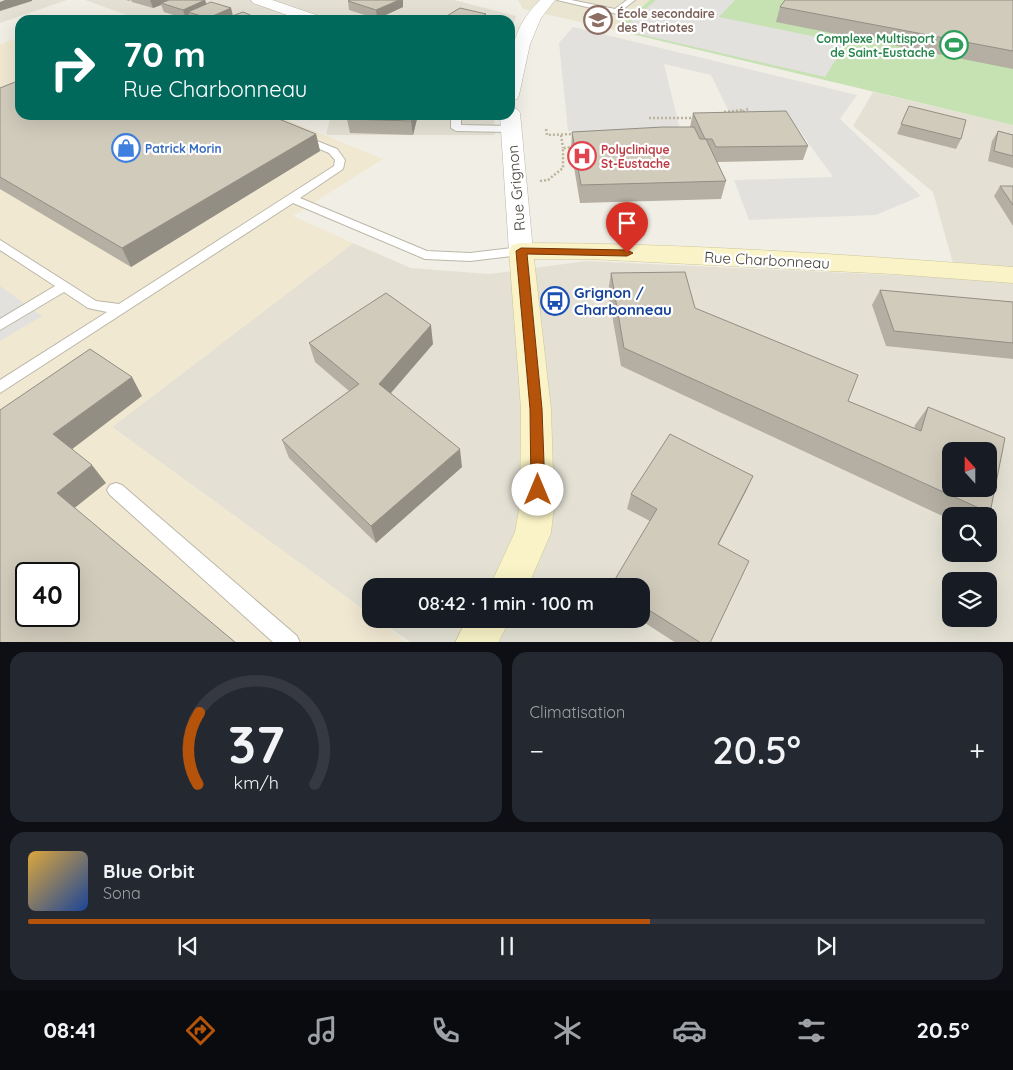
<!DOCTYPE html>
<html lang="fr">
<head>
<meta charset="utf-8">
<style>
	body { margin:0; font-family:Quicksand,sans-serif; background:#242831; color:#f1f3f6; height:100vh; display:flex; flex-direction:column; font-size:19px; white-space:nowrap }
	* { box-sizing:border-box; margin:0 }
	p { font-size:16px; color:#9ea1a6 }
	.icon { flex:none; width:28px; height:28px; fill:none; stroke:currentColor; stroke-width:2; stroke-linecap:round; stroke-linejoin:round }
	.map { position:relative; height:642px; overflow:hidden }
	.drawer { display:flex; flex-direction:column; gap:10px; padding:10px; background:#0d0f14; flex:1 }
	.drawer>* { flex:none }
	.banner { position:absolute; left:15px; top:15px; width:500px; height:105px; border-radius:15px; box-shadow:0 5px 20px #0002; background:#00695c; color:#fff; overflow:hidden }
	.needle { width:32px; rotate:339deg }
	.buttons { position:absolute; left:942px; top:442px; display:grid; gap:10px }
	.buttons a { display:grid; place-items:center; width:55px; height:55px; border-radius:10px; background:#171b24; box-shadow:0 5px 20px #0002; font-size:25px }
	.speed { position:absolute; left:15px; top:562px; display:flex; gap:10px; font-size:25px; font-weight:700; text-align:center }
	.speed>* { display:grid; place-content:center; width:65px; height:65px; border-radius:50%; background:#171b24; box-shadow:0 5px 20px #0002; line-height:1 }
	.speed .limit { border:2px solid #111; border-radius:8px; background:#fff; color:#111 }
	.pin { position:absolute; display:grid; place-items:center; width:42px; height:42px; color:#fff; margin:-51px -21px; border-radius:50% 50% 50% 0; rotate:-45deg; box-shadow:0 0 5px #0007 }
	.pin .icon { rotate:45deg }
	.me { position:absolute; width:55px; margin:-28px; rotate:0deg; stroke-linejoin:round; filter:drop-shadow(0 0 4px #0008) }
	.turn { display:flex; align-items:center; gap:18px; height:105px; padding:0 25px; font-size:22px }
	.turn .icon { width:65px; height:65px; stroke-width:2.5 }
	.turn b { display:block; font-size:35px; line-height:42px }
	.big { font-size:38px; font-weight:600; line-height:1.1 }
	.drawer .tile { flex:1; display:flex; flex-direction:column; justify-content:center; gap:8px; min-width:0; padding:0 18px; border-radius:15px; background:#242831 }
	.drawer .dial { align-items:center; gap:0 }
	.dial svg { height:130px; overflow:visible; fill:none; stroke:#363941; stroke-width:7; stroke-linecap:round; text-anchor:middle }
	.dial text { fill:#f1f3f6; stroke:none }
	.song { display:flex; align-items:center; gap:15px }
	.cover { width:60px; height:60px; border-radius:8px; background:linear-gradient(135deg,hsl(40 70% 55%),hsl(220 70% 35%)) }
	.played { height:5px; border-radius:2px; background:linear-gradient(90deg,#b45309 65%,#363941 65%) }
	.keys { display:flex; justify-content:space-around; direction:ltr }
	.heat { display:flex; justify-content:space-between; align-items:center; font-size:28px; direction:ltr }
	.drawer .tiles { flex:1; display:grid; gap:10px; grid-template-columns:1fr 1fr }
	.tile:last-child { grid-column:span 2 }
	.trip { position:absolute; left:362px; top:578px; width:288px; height:50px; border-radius:15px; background:#171b24; box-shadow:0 5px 20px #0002; font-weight:600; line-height:50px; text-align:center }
	.dock { display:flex; height:80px; justify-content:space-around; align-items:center; background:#090b0e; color:#9ea1a6 }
	.dock .icon { width:35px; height:35px }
	.dock .on { color:#b45309 }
	.dock b { font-size:22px; color:#f1f3f6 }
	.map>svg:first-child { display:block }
</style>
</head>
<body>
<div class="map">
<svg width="1013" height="643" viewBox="0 0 1013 643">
	<rect width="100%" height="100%" fill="#f1efe5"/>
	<!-- residential -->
	<path fill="#e4e1d4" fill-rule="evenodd" d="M0 0H67L0 23Z
		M85 0H454L516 16 510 33V20H141Z
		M873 92 1013 125V642H410L376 619H641V586H371V615L112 427 353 243 411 268 489 274 586 261 957 278 933 192 853 126ZM951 451H989V489H951ZM951 516H989V554H951ZM951 581H989V619H951Z
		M331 115H494L495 135H326Z"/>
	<!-- commercial -->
	<path fill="#f1e8d2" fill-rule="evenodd" d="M20 37V115H275L383 159 293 216 353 243 112 427 371 615V619H376L407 642H0V44ZM26 574H69V616H26Z"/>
	<!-- education -->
	<path fill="#e9e5d1" d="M518 0H650L615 30 523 9Z"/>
	<!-- green -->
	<path fill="#c6e1b2" d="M650 0H1013V125L615 30Z"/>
	<!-- parking -->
	<path fill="#e2e1dd" d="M656 0H735L719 17 846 43 825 77 621 30Z
		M573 27 857 95 840 119 921 196 876 215 749 220 734 180 833 177 793 122 733 120 711 75 664 64 681 133 568 131 559 43Z
		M0 286 42 316 0 341Z"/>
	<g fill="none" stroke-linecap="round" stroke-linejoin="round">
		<defs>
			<path id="lane" d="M557 0H571L615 9 627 0H635L617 14Z
				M66 18H70L71 20H62Z
				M451 115H461V125L511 126 516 129 511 132 456 131 451 128Z
				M302 135 337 149 345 160 343 169 300 198 427 251 470 253 521 247 527 251 521 255 470 261 425 259 293 203 0 393V380L107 312 88 308 64 292 0 330V319L55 286 0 250V240L96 301 119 304 334 166 335 160 329 153 298 140V136Z
				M116 483 122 485 297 636 300 643H274L110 495 107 490 110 485Z"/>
			<path id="street" d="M251 0H272L322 17 324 20H301L253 3Z
				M540 0H555L541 18 530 44 519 95 517 99 510 101C510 60 508 32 540 0Z
				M510 107 517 109 520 113 533 251 530 257 521 259 512 257 509 251 500 115H510Z"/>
			<path id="secondary" d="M521 243C685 243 850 255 1013 267V283L893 274 588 259H534L551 409 554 505 551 533 528 586H490L515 532 520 505 521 409 509 251 512 245Z
				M467 619H510L498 643H455Z"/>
		</defs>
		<!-- lane casing -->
		<use href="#lane" stroke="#bbb7a9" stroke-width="2"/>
		<!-- street casing -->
		<use href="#street" stroke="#bbb7a9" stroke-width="1"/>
		<!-- secondary casing -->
		<use href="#secondary" stroke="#ccc599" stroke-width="1"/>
		<!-- path -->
		<path stroke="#bbb49c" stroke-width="2.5" stroke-dasharray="2 2" stroke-linecap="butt" d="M724 112 743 110
			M739 113 748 109
			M649 118H696
			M546 129 547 135 575 134
			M561 135 563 148
			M540 181 548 180 563 168V148L574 147"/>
		<!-- lane -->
		<use href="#lane" fill="#fff" fill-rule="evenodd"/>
		<!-- street -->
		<use href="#street" fill="#fff" fill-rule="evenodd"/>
		<!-- secondary -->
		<use href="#secondary" fill="#f9f3c7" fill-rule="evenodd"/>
	</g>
	<!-- wall -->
	<path fill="#b4afa2" d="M126 0H205L206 4 231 8 233 16 262 20H191L190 17 186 19 164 12 161 5 153 8 132 2 131 0 129 1Z
		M1013 0V69L776 22 780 7Z
		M348 1 403 7 377 19 349 10Z
		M0 88 316 134 320 151 131 267 0 189Z
		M909 106 961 139 956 149 897 134Z
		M693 113 808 146 803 160 717 162 726 181 721 199 580 203 571 149 572 132 690 127Z
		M418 115 413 135 350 133 347 119Z
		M998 131 1013 135V168L988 161 992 141Z
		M1000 186H1013V226L994 196Z
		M611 273 695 308 848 401 914 429 915 425 928 407 990 513 987 516H951V520L621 366 608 292Z
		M880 290 1013 302V359L886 346 872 305Z
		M309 343 433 344 391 393 462 467 376 543 289 458 282 440 349 391 315 362Z
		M753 476 746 491 718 544 710 643H676L639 619H641V586L650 521 627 509 631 494Z"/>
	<!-- shaded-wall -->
	<path fill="#928e84" d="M5 0H32V1L0 11V2Z
		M150 0H173L161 3V5L153 8Z
		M205 0 208 9 188 12 190 17 186 19 183 10Z
		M399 0H403V7L377 19 376 10Z
		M231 8 233 17 226 20H209L208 18Z
		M486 14V20H477Z
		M413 115H418L413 135 411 121Z
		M316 134 320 151 131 267 122 248Z
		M431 325 433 344 383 402 379 384Z
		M132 377 142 396 67 453 53 434Z
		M460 449 462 467 376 543 371 526Z
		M92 465 106 483 72 510 57 493Z
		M753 476 746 491 712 557 718 544Z"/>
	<!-- building -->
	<path fill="#d1cbbc" stroke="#928e84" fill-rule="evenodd" d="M169 0H205L183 10 161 3Z
		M350 0H399L376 10 348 1Z
		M785 0H1013V51L780 7Z
		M211 2 231 8 208 18 188 12Z
		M460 8 486 14 477 20H440Z
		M243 12 262 20H221Z
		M20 80V115H269L316 134 122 248 0 177V88Z
		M909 106 966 120 961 139 901 124Z
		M786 111 808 146 716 147 712 139H705L693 113Z
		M349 115H413L411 121 347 119Z
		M663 127H694L700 139H706L726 181 581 185 572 132Z
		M998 131 1013 135V156L994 151Z
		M1000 186H1013V205Z
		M685 272 695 308 858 375 848 401 921 431 928 407 1005 438 990 513 624 348 611 273ZM951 451H989V489H951Z
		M880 290 1013 302V343L894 331Z
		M386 293 431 325 379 384 460 449 371 526 282 440 359 384 309 343Z
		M90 349 132 377 53 434 92 465 57 493 236 643H0V410ZM26 574H69V616H26Z
		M670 434 753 476 718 544 749 561 710 643H701L641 605V586H611L657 509 631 494Z"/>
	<!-- route -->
	<path fill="#b45309" stroke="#753606" d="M521 248 627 250 633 253 627 256 527 254 542 409 545 490 543 495 538 497 533 495 531 490 530 409 516 251Z"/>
	<!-- icons -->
	<defs>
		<symbol id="school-ring" viewBox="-11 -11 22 22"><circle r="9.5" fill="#fff" stroke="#8d6e63" stroke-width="1.5"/><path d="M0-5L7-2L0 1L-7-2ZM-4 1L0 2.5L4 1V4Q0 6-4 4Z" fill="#8d6e63"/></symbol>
		<symbol id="stadium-ring" viewBox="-11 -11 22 22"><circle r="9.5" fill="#fff" stroke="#2e9e5b" stroke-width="1.5"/><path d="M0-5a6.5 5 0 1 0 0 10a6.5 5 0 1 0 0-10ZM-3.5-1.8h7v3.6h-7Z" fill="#2e9e5b"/></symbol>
		<symbol id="shop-ring" viewBox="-11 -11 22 22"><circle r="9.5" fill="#fff" stroke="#3f7fe0" stroke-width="1.5"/><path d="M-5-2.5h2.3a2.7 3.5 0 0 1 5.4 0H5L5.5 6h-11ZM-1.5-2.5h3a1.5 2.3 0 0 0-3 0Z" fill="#3f7fe0"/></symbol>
		<symbol id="hospital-ring" viewBox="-11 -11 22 22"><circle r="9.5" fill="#fff" stroke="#e0444e" stroke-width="1.5"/><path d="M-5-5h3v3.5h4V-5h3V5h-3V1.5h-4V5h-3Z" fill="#e0444e"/></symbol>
		<symbol id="bus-ring" viewBox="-11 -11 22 22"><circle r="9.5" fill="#fff" stroke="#1a4fb4" stroke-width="1.5"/><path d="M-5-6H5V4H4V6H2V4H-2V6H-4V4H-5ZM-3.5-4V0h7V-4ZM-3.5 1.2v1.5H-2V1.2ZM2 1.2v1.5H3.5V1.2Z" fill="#1a4fb4"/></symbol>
	</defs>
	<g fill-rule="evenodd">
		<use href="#school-ring" x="582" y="4" width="32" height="32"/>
		<use href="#stadium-ring" x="938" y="29" width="32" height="32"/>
		<use href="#shop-ring" x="110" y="132" width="32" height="32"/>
		<use href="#hospital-ring" x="566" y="140" width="32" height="32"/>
		<use href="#bus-ring" x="539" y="285" width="32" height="32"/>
	</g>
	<g text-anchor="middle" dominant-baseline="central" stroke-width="4.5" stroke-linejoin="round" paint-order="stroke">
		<!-- far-education labels -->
		<g font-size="12" font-weight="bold" fill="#785e54" stroke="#fff" text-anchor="start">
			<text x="617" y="13">École secondaire<tspan x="617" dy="14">des Patriotes</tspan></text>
		</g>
		<!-- far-leisure labels -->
		<g font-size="12" font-weight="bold" fill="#27864d" stroke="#fff" text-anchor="end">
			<text x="935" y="38">Complexe Multisport<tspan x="935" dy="14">de Saint-Eustache</tspan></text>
		</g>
		<!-- far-shop labels -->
		<g font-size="12" font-weight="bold" fill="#366cbe" stroke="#fff" text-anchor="start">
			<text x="145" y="148">Patrick Morin</text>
		</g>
		<!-- far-health labels -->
		<g font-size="12" font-weight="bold" fill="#be3a42" stroke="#fff" text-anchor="start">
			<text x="601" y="149">Polyclinique<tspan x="601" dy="14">St-Eustache</tspan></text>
		</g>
		<!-- street labels -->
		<g font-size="15" fill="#433f36" stroke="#fff">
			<text transform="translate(516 188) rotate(-95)">Rue Grignon</text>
			<text transform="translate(767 260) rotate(3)">Rue Charbonneau</text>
		</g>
		<!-- transit labels -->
		<g font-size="15" font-weight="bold" fill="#164399" stroke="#fff" text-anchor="start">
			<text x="574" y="292">Grignon /<tspan x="574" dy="17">Charbonneau</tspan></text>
		</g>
	</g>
</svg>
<div class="buttons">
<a><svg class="needle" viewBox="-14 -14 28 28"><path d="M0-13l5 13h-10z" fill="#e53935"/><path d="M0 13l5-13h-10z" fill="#9ea1a6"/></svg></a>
<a><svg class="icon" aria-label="search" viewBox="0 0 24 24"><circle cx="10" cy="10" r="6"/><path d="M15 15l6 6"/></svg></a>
<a><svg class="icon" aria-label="layers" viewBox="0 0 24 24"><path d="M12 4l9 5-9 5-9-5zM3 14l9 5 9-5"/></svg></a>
</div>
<div class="speed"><div class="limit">40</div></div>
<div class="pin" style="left:627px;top:253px;background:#d93025"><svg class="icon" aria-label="arrive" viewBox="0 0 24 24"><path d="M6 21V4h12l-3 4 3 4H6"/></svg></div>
<svg class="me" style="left:538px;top:490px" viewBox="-20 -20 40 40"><circle r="19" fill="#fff"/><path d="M0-13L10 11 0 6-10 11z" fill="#b45309"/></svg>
<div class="trip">08:42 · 1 min · 100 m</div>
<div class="banner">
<div class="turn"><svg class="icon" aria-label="right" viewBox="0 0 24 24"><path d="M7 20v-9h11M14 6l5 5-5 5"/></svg><div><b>70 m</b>Rue Charbonneau</div></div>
</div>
</div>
<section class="drawer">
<div class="tiles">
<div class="tile dial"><svg viewBox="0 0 100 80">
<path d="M14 69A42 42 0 1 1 86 69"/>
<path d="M14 69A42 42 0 0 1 15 25" stroke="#b45309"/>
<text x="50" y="56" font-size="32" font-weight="700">37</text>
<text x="50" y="72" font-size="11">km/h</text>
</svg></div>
<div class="tile"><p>Climatisation</p>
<div class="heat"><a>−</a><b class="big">20.5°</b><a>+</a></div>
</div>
<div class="tile">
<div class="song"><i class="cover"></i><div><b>Blue Orbit</b><p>Sona</p></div></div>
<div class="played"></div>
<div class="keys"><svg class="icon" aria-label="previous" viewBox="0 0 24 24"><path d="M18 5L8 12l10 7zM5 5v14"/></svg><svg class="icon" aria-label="pause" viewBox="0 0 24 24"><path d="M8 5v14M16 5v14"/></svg><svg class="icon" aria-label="next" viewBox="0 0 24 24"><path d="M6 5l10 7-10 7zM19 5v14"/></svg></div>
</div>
</div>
</section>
<nav class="dock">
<b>08:41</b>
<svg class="icon on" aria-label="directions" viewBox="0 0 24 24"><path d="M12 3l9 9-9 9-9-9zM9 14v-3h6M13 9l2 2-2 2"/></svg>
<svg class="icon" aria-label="music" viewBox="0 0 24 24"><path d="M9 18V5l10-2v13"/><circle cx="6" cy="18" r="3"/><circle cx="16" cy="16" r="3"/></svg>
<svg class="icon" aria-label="phone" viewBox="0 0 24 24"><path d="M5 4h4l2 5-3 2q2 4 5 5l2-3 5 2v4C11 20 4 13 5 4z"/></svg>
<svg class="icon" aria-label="climate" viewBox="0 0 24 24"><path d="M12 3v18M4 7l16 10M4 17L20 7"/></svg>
<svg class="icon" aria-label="car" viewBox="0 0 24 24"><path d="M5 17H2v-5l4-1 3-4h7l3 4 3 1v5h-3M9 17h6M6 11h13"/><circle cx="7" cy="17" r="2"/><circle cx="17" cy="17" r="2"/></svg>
<svg class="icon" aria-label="filters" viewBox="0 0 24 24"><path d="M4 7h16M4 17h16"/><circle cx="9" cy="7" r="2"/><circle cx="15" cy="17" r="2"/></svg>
<b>20.5°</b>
</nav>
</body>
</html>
